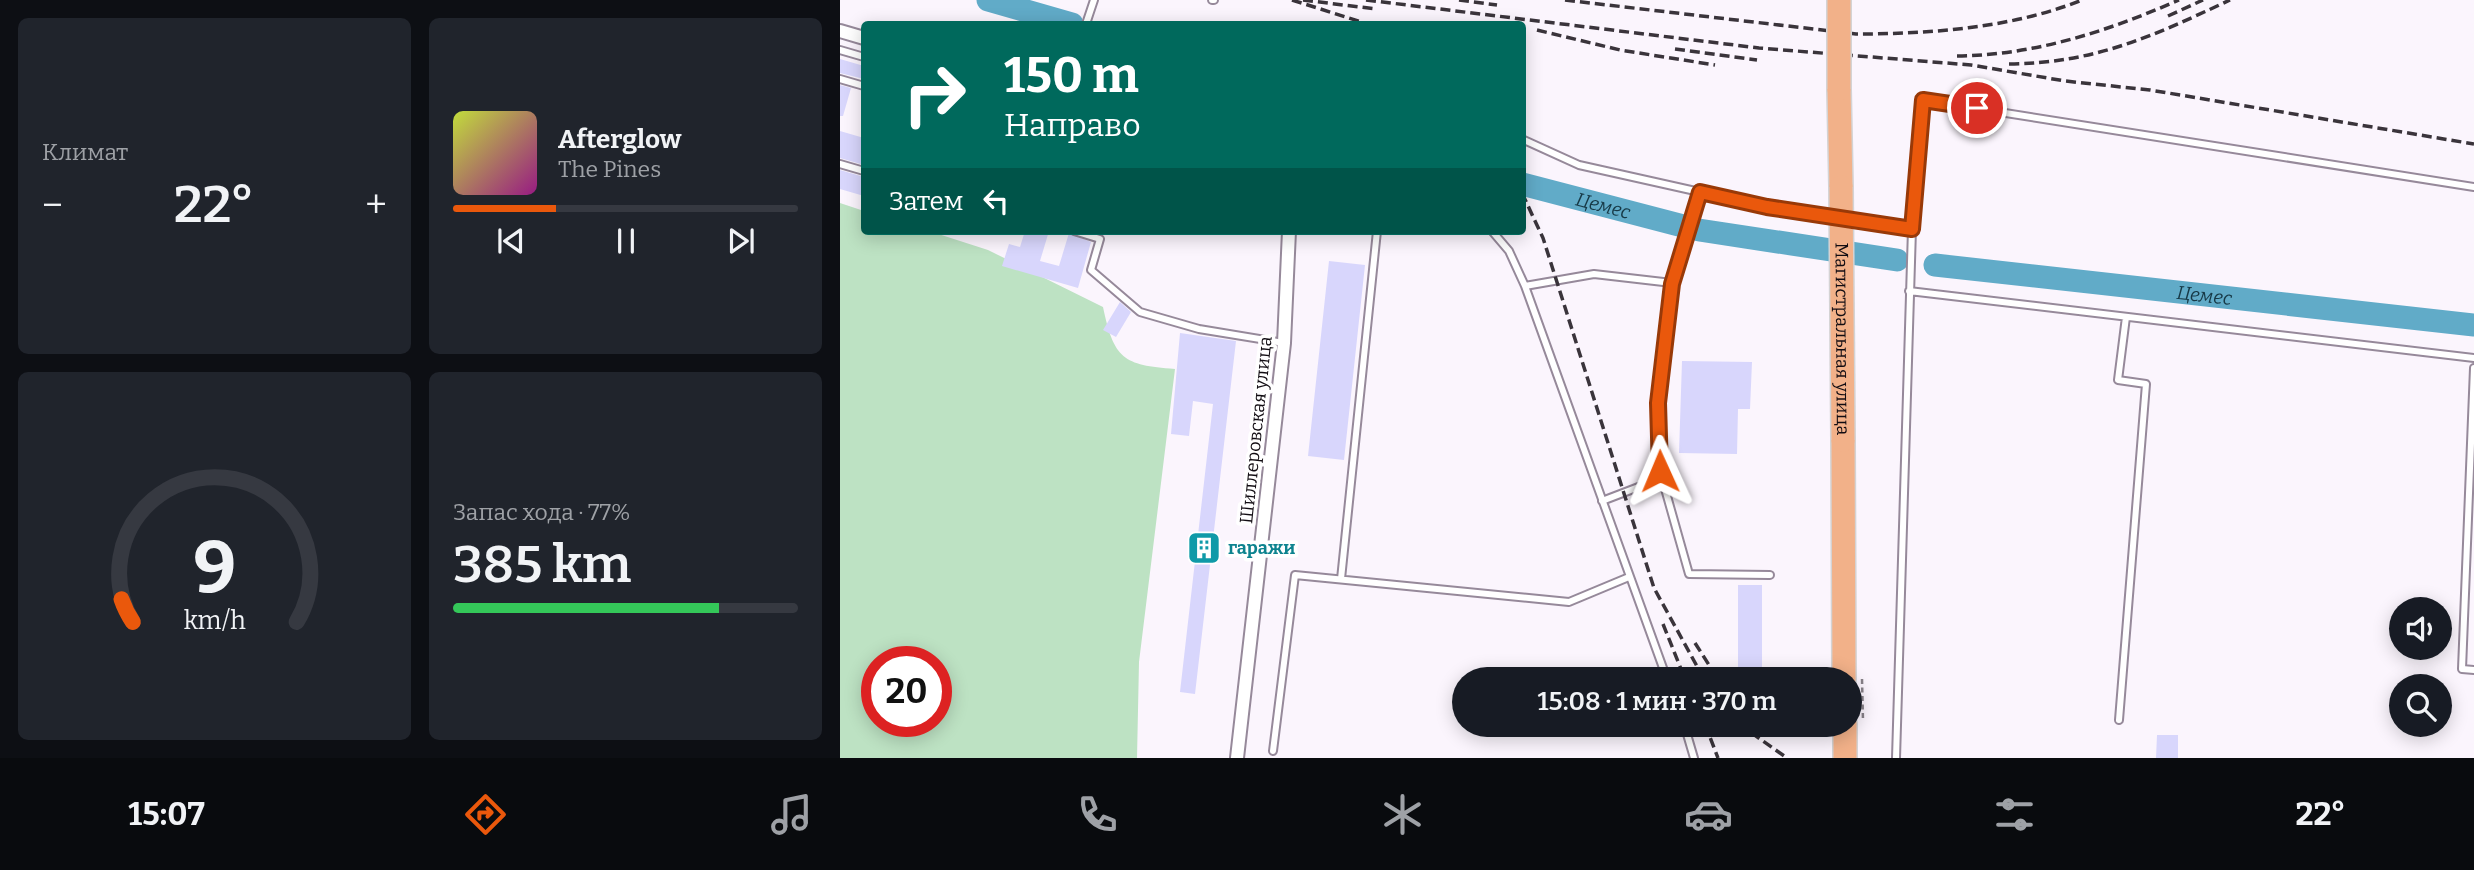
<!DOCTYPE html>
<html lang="ru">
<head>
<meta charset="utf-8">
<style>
	body { margin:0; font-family:Bitter,serif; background:#20242c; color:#f1f3f6; height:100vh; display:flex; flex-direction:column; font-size:26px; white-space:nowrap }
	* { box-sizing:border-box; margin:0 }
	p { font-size:23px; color:#9ea1a6 }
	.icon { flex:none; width:38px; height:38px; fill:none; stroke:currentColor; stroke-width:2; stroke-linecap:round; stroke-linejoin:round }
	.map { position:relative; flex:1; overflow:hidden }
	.drawer { display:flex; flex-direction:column; gap:18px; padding:18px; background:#0d0f14; width:840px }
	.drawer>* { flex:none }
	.hud { position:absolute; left:21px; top:21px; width:665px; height:214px; border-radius:7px; box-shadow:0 4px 18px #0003; background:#00695c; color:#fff; overflow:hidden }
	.fabs { position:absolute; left:1549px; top:597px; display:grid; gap:14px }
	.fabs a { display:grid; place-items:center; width:63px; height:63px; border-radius:50%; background:#171b24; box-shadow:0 4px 18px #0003; font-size:35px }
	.speed { position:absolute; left:21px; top:646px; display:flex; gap:14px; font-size:35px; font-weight:700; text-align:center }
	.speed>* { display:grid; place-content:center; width:91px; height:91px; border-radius:50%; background:#171b24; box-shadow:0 4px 18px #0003; line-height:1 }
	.speed .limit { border:10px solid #d22; background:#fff; color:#111 }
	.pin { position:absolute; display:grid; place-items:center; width:60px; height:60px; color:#fff; margin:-30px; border:4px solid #fff; border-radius:50%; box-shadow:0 2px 7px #0007 }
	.me { position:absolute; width:77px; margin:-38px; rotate:359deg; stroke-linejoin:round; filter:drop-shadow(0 0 5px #0008) }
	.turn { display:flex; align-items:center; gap:24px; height:147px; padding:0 28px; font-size:32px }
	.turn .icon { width:91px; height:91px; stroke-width:2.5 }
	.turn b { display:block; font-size:49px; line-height:60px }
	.then { display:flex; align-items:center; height:66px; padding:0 28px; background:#0003; gap:14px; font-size:26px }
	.big { font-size:52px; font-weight:600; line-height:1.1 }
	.drawer .widget { flex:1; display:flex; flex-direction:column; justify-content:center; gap:10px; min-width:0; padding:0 24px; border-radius:10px; background:#20242c }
	.drawer .dial { align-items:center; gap:0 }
	.dial svg { height:182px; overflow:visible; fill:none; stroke:#363941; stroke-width:7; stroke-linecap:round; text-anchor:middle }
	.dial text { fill:#f1f3f6; stroke:none }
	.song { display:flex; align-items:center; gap:21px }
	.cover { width:84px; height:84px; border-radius:10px; background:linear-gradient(135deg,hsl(70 70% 55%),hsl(310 70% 35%)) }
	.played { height:7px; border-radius:4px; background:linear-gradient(90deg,#ea580c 30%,#363941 30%) }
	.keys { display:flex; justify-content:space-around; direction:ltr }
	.heat { display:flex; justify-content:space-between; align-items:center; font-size:38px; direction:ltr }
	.charge { height:10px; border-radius:5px; background:linear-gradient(90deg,#34c759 77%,#363941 0) }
	.drawer .tiles { flex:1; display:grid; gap:18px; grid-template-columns:repeat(2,1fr) }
	.trip { position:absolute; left:612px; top:667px; width:410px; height:70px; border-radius:35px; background:#171b24; box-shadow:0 4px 18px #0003; font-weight:600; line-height:70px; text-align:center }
	.dock { display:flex; height:112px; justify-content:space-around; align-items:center; background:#090b0e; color:#9ea1a6 }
	.dock .icon { width:49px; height:49px }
	.dock .current { color:#ea580c }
	.dock b { font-size:32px; color:#f1f3f6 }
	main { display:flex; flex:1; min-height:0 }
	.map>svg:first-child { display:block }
</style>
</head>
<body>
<main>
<section class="drawer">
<div class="tiles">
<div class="widget"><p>Климат</p>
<div class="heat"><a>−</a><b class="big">22°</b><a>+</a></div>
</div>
<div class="widget">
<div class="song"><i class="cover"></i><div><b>Afterglow</b><p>The Pines</p></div></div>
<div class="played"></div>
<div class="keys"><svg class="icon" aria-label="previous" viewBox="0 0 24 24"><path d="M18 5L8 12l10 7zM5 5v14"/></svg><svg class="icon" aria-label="pause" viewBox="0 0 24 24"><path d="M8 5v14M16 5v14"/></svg><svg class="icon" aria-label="next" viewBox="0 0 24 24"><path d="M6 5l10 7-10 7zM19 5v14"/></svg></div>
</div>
<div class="widget dial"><svg viewBox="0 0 100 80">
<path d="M14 69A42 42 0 1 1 86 69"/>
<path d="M14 69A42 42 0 0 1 9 59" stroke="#ea580c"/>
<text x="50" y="56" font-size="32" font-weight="700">9</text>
<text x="50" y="72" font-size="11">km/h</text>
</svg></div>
<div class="widget"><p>Запас хода · 77%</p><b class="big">385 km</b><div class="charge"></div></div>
</div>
</section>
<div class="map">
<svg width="1634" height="758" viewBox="0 0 1634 758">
	<rect width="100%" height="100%" fill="#fbf5fd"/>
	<!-- green -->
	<path fill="#bde2c3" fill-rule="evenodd" d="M0 203 24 211V231H89L148 250 263 307C274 359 283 365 335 369L299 662 297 758H0ZM37 662H96V721H37Z"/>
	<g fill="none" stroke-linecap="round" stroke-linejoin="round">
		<!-- river -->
		<g stroke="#61abc8" stroke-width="23">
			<path d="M148 0 232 24"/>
			<path id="s1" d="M682 184 843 226"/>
			<path d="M859 230 1057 260"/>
			<path id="s2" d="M1095 265 1634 325"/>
		</g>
	</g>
	<!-- building -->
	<path fill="#d8d6fc" d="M0 59 24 66V79L0 73Z
		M0 85 11 88 3 116H0Z
		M0 131 24 138V165L0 158Z
		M0 170 24 177V196L0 189Z
		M185 231H209L200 261 219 266 229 233 251 242 238 288 162 266 169 244 180 247Z
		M489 261 525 265 504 460 468 456Z
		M280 302 291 312 276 337 263 330Z
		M340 333 396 341 355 694 340 692 373 404 353 401 349 436 331 434Z
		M842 361 912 362 910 409H898L897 454 839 453Z
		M898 585H922V679H898Z
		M1317 735H1338V758H1316Z"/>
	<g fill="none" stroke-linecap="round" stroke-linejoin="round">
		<defs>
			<path id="lane" d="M372 0H374
				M246 24 254 0
				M0 50 24 57
				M0 79 24 86
				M684 140 739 165 927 207 996 217
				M0 164 24 171
				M860 192 832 283 818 403 820 471 849 574 930 575
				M1007 219 1072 229 1083 100 1634 187
				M234 231 260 239 251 270 300 312 359 329 444 343
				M652 231 669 251 685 286 827 679
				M685 286 754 274 832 283
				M1069 291 1634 358
				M1634 368 1622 669 1634 670
				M762 501 822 478
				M501 579 537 231
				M1279 720 1306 384 1278 380 1286 317
				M844 724 854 758
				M433 751 455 575 729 602 789 577
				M1056 758 1072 229"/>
			<path id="street" d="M0 31 24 38
				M397 758 444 343 449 231"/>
			<path id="highway" d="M999 89 1001 187
				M1003 440 1004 679
				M1005 724V758"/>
		</defs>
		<!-- lane casing -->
		<use href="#lane" stroke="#96899a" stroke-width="10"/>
		<!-- street casing -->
		<use href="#street" stroke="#96899a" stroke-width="16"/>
		<!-- highway casing -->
		<use href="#highway" stroke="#d4d3d4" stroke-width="26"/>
		<!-- path -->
		<path stroke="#878188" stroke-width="2.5" stroke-dasharray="5 3.5" stroke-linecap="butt" d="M1022 679 1023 721"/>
		<!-- lane -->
		<use href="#lane" stroke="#fff" stroke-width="6"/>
		<!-- street -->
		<use href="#street" stroke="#fff" stroke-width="12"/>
		<!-- highway -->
		<use href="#highway" stroke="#f2b189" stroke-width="23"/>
		<!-- rail -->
		<path stroke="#3a343b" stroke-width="3.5" stroke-dasharray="10 5" stroke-linecap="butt" d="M452 0 528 24
			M463 0 536 9
			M526 0 919 48 1131 65 1225 81 1310 90 1634 144
			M619 0 657 5
			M725 0 1016 34C1089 34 1173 28 1242 0
			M1328 16 1363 0
			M697 30 780 50 875 65
			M835 49 917 60
			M1117 56C1196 55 1268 31 1339 0
			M1169 64C1256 63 1313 36 1390 0
			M682 193 703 238 814 588 864 679
			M823 624 845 679
			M855 643 878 679
			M865 724 878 758
			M899 724 947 758"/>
		<defs>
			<g id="highway-bridge">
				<path d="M999 0V89"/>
				<path id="s3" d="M1001 187 1003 440"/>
			</g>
		</defs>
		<!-- highway-bridge casing -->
		<use href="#highway-bridge" stroke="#d4d3d4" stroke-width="26" stroke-linecap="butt"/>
		<!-- highway-bridge -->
		<use href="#highway-bridge" stroke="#f2b189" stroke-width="23"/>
	</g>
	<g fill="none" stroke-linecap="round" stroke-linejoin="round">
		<defs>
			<path id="route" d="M820 471 818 403 832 284 860 192 927 207 1072 229 1083 100 1137 108"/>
		</defs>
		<!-- route casing -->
		<use href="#route" stroke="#983908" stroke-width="18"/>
		<!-- route -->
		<use href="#route" stroke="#ea580c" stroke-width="12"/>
	</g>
	<!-- icons -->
	<defs>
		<symbol id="building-square" viewBox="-11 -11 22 22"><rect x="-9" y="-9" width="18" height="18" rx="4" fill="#0f9aa8" stroke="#fff"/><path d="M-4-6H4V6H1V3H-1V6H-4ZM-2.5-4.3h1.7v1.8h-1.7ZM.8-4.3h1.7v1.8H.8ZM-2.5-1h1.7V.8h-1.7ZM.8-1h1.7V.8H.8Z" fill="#fff"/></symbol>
	</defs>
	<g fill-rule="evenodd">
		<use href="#building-square" x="345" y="529" width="38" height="38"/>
	</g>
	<g text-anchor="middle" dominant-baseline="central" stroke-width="7" stroke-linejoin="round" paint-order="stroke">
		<!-- street labels -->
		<g font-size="18" fill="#110c12" stroke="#fff">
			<text stroke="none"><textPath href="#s3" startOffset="152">Магистральная улица</textPath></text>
			<text transform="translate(416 430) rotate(-84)">Шиллеровская улица</text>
		</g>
		<!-- culture labels -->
		<g font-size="18" font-weight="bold" fill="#0d838f" stroke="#fff" text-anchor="start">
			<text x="388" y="548">гаражи</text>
		</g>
		<!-- water labels -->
		<g font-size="19" font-style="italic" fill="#173946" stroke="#fff">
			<text stroke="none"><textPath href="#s1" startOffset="84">Цемес</textPath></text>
			<text stroke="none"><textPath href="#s2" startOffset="271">Цемес</textPath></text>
		</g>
	</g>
</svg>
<div class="fabs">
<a><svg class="icon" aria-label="sound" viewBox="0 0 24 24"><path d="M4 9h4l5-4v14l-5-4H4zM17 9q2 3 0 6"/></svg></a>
<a><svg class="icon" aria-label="search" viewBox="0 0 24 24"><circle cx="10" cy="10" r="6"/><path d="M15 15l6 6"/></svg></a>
</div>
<div class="speed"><div class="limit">20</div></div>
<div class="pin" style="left:1137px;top:108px;background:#d93025"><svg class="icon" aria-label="arrive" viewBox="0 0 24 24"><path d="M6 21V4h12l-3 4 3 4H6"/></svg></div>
<svg class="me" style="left:820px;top:471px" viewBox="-20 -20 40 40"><path d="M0-17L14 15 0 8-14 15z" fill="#ea580c" stroke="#fff" stroke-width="4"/></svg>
<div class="trip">15:08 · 1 мин · 370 m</div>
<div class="hud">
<div class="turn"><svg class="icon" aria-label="right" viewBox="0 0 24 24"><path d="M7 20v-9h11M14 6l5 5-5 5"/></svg><div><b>150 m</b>Направо</div></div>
<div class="then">Затем<svg class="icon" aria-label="left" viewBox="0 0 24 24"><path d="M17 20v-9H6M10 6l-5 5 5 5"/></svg></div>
</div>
</div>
</main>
<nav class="dock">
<b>15:07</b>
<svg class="icon current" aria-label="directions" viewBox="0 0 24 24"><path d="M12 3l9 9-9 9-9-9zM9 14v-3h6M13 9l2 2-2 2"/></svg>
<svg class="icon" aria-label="music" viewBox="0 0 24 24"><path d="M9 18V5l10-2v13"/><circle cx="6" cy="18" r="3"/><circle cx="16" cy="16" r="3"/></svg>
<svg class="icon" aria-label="phone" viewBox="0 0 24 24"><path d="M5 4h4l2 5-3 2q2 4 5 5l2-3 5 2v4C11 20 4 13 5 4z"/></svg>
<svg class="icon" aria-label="climate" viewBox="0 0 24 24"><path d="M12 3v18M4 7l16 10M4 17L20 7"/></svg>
<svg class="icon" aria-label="car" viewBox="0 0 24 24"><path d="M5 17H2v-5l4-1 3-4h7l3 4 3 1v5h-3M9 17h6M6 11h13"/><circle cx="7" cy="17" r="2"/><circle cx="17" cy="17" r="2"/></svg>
<svg class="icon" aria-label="filters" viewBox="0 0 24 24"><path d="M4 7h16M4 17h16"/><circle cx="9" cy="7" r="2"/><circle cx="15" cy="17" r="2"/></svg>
<b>22°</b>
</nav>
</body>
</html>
